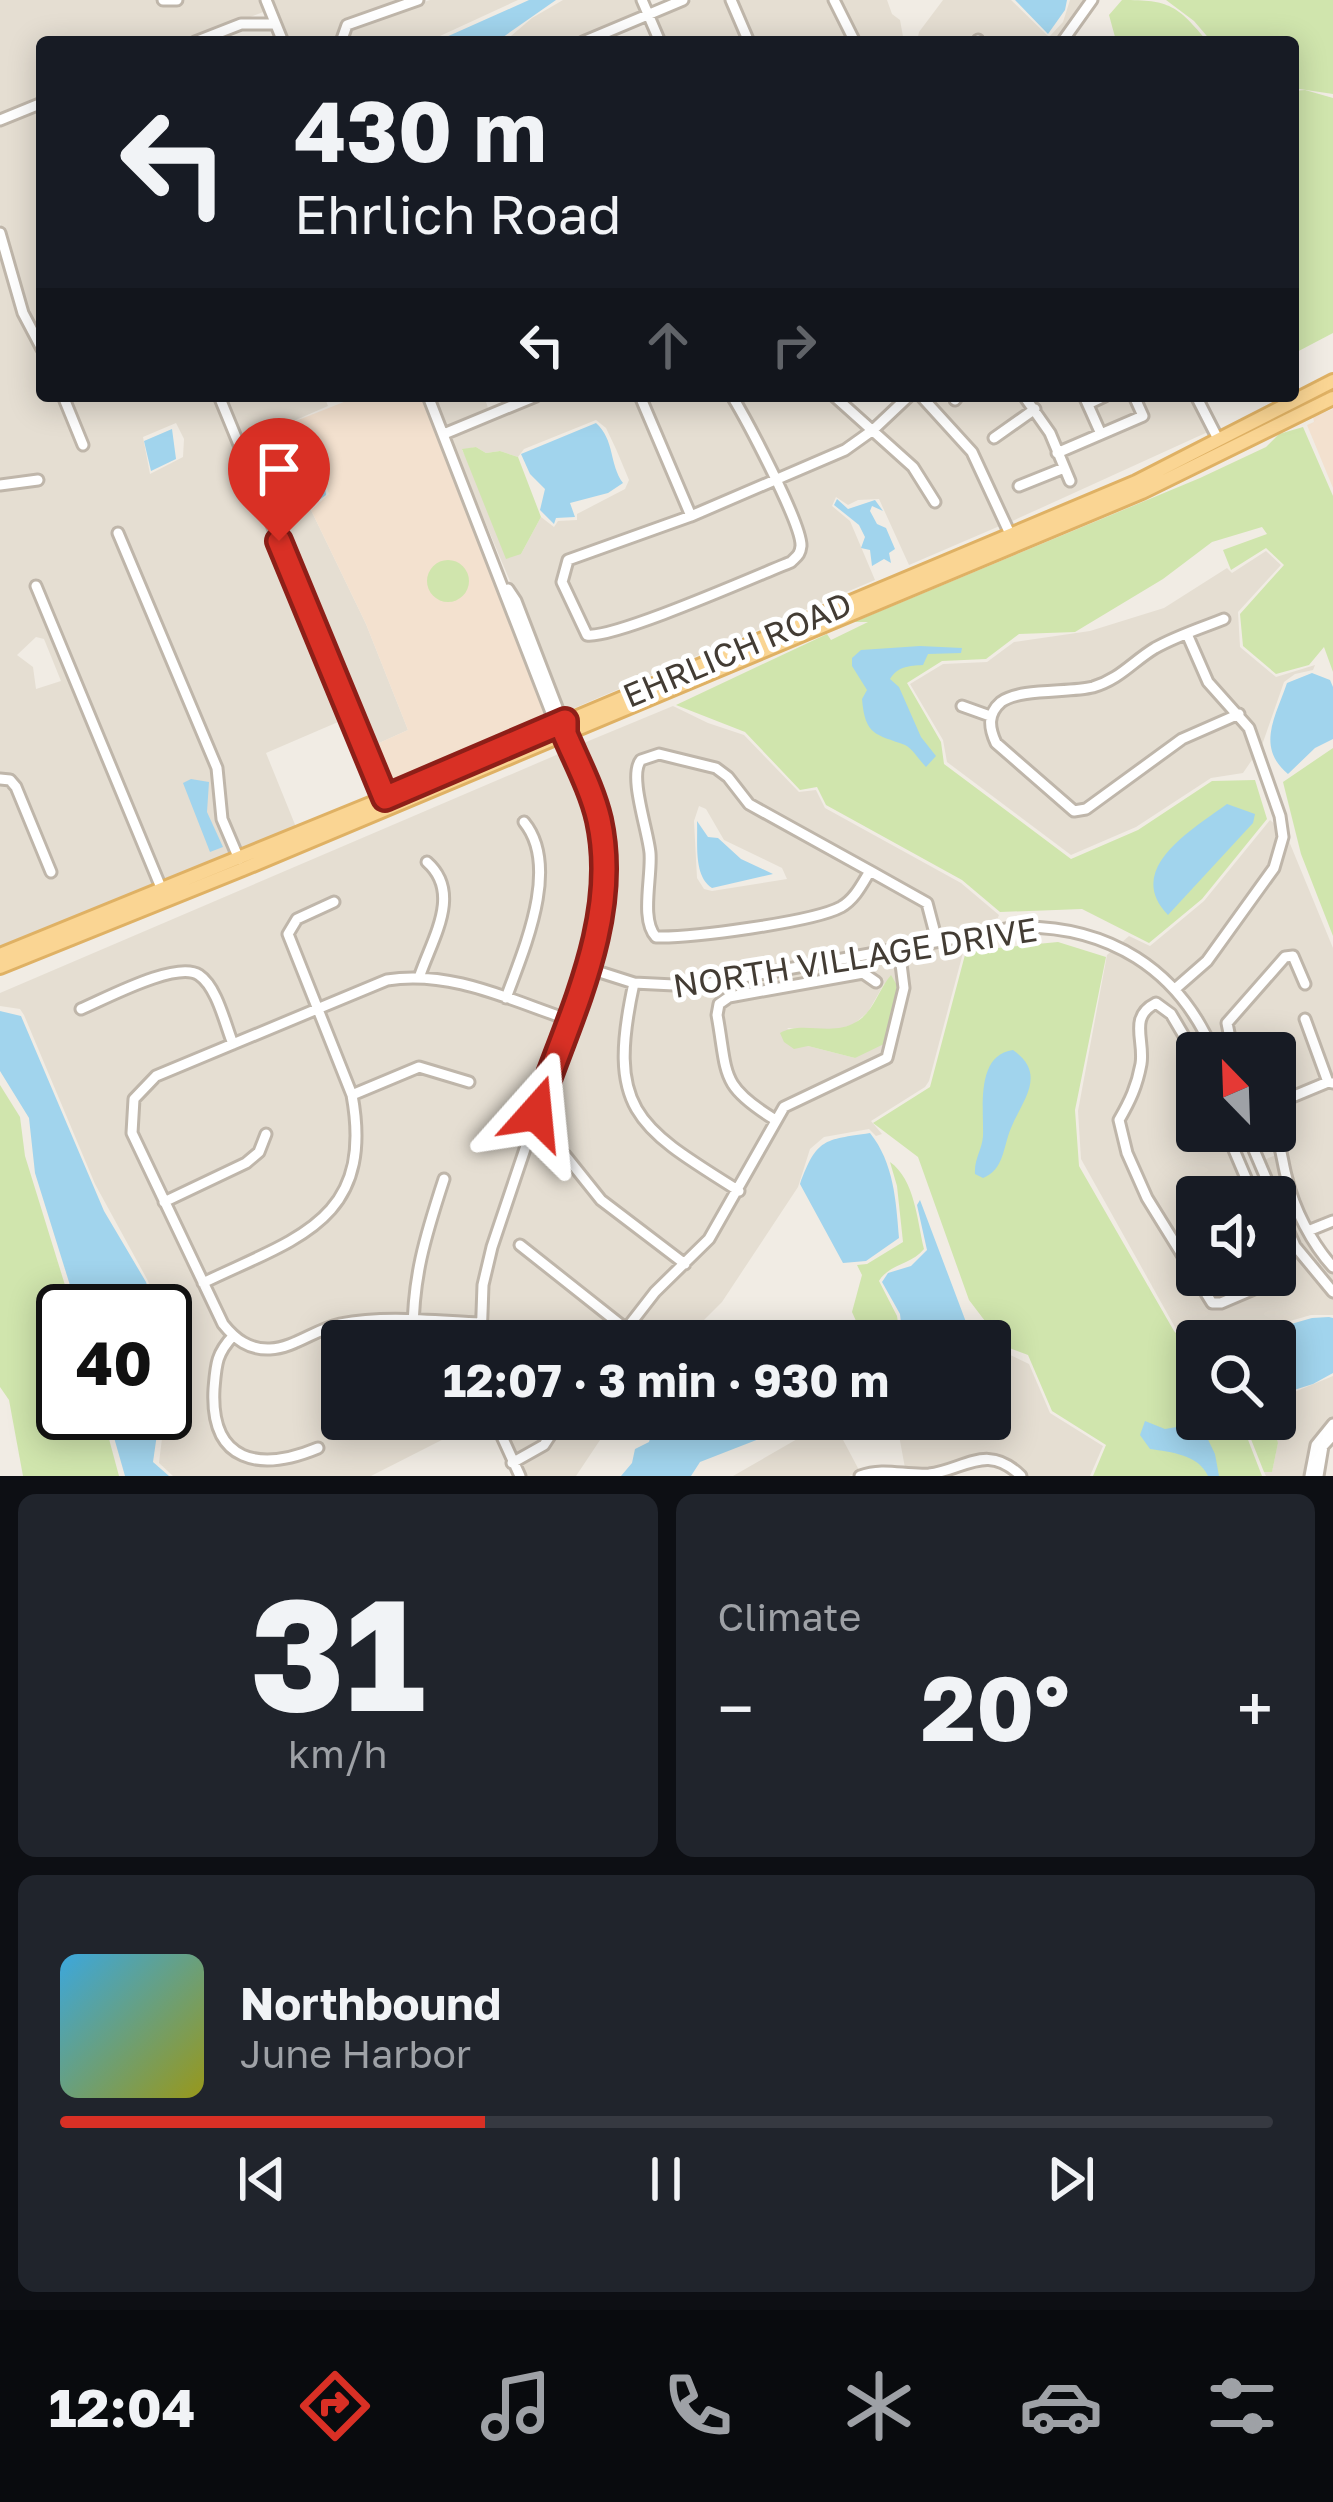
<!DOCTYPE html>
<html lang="en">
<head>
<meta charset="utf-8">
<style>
	body { margin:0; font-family:"Golos Text",sans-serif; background:#20242c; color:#f1f3f6; height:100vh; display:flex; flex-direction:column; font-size:45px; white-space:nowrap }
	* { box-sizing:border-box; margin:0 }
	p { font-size:39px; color:#9ea1a6 }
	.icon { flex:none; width:66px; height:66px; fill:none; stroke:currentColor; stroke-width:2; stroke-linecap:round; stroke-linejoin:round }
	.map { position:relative; height:1476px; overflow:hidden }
	.details { display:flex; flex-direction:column; gap:18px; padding:18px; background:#0d0f14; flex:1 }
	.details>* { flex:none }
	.banner { position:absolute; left:36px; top:36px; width:1263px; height:366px; border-radius:12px; box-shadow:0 6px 30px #0003; background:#171b24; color:#f1f3f6; overflow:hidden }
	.needle { width:78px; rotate:337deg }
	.controls { position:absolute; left:1176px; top:1032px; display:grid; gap:24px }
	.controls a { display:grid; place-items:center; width:120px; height:120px; border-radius:12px; background:#171b24; box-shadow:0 6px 30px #0003; font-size:60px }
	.speed { position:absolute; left:36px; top:1284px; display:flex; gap:24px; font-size:60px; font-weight:700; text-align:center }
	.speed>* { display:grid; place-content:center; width:156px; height:156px; border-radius:50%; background:#171b24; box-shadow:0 6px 30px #0003; line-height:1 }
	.speed .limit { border:6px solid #111; border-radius:18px; background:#fff; color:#111 }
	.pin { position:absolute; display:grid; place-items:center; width:102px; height:102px; color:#fff; margin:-123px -51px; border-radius:50% 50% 50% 0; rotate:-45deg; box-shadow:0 0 12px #0007 }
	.pin .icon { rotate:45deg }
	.me { position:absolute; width:132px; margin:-66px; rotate:18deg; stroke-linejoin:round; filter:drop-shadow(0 0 9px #0008) }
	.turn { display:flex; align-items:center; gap:42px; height:252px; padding:0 60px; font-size:54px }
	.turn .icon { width:156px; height:156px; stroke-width:2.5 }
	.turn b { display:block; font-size:84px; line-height:102px }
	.lanes { display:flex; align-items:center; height:114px; padding:0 60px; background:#0003; justify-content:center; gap:60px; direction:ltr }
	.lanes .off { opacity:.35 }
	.big { font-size:90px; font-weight:700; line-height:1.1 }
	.details .widget { flex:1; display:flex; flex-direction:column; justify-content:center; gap:18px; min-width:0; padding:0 42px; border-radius:18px; background:#20242c }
	.details .dial { align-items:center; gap:0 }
	.dial b { font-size:156px; line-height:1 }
	.song { display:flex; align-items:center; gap:36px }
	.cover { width:144px; height:144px; border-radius:18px; background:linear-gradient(135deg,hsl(200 70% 55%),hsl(60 70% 35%)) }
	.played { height:12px; border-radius:6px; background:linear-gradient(90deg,#d93025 35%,#363941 35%) }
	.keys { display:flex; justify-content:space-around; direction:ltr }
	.heat { display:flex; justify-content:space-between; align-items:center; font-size:66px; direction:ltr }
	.details .tiles { flex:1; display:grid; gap:18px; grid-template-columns:1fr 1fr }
	.widget:last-child { grid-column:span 2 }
	.trip { position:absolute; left:321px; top:1320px; width:690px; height:120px; border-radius:12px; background:#171b24; box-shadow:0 6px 30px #0003; font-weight:700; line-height:120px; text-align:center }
	.dock { display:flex; height:192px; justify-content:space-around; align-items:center; background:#090b0e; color:#9ea1a6 }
	.dock .icon { width:84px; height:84px }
	.dock .current { color:#d93025 }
	.dock b { font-size:54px; color:#f1f3f6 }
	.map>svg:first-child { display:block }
</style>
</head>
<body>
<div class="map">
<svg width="1333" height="1476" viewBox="0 0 1333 1476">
	<rect width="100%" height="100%" fill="#f1ece4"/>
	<!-- residential -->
	<path fill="#e5ded2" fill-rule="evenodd" d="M0 0H158L174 5 185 0H262L266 11 185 42H42V99L0 116Z
		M269 0H405L345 22 338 32V42H290L277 8 272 9Z
		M430 0H518L427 42H345L349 28Z
		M563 0H638L643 12 576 42H504L532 18Z
		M692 0H728L746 42H663L652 17Z
		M735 0H830L851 42H753Z
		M837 0H887L892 14 900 20 904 42H859Z
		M943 0H1011L1049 37 1063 22 1070 0H1088L1057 42H981L976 36 974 42H917L919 32Z
		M42 107V342L26 312 0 223V124Z
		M0 245 20 314 42 356V396H60L81 449 87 447 67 396H216L361 751 345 719 266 753 296 827 239 850 225 819 220 767 120 529 115 530 213 769 218 820 232 853 162 881 37 581 32 585 156 884 0 946V783L20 786 0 776V489L42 482 39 476 0 482ZM176 423 184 439 183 457 150 474 143 437ZM36 637 44 639 61 681 36 689 33 667 17 655Z
		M223 396H324L328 406 245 442 276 516 311 510 366 624 408 730 368 748Z
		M432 396H484L489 411 446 430Z
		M546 396H637L687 514 565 558 559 571V583L587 639 599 640 740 586 803 555 779 483 873 435 911 469 933 506 939 504 916 465 879 431 914 396 970 454 1002 525 909 565 879 499 858 500 848 505 836 497 832 506 850 521 875 580 565 712 449 436ZM596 420 606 428 616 449 629 480 625 489 577 514V520L558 521 554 527 541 517 521 554 462 450 476 447 486 453 500 451 518 457 524 449Z
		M644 396H728L755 441 770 478 693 511Z
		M736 396H829L868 430 843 447 777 476 761 438Z
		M926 396H1193L1210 431 1008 523 975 450Z
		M773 485 798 542 796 552 789 559 597 633 589 632 566 581 571 563Z
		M1266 551 1281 565 1238 612 1240 647 1276 677 1315 665 1313 670 1295 674 1284 682 1261 748 1240 710 1211 680 1191 636 1228 620 1225 614 1188 629 1121 673 1089 684 1009 694 989 712 959 702 958 709 987 718V732L994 746 1075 814 1183 742 1238 718 1256 754 1243 773 1211 778 1136 827 1071 855 947 762 943 740 910 684 943 664 987 662 1014 642 1090 631 1164 608 1227 568 1232 573Z
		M1185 639 1232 712 1084 805 1075 807 999 741 993 730 994 717 1011 701 1090 691 1123 680 1154 653Z
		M673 706 708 723 744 735 799 792 816 790 825 808 961 883 999 915 994 927 939 937 928 900 751 801 730 774 658 751 639 757 631 773 647 851 644 925 654 940 689 941 831 915 871 875 925 905 933 938 693 982 635 980 592 965 605 912 606 846 595 795 574 747Z
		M568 750 588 797 601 872 595 930 565 1015 511 996 538 915 539 842 524 818 519 822 529 834 535 883 529 925 504 994 450 975 424 972 450 891 441 870 426 857 423 862 436 874 443 897 417 972 385 977 318 1005 292 935 296 916 285 932 286 946 312 1007 235 1039 200 972 188 967 171 968 77 1007 80 1013 173 975 188 974 205 986 228 1042 153 1073 131 1097 127 1116 129 1135 228 1336 213 1356 210 1412 221 1442 237 1456 267 1467 288 1464 322 1451 320 1445 286 1457 266 1459 240 1450 226 1438 216 1413 220 1359 233 1341 249 1350 270 1353 344 1327 410 1324V1341H342V1419H483L371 1476H173L159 1463 165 1413V1311H158L148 1281 95 1184 24 1015 20 1009 0 1006V993Z
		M660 758 715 772 748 807 865 872 850 895 829 908 688 934H657L651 925 653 851 637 774 643 763ZM699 806 706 809 724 840 782 868 787 879 712 891 704 889 697 878 694 821Z
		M1270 820 1278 827 1279 836 1271 866 1204 959 1175 984 1157 965 1121 943 1129 936 1150 946 1204 901Z
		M1286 834 1333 948V1079L1275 1100V1053H1237L1230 1024 1286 960H1291L1304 989 1309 987 1296 955 1282 954 1230 1009 1223 1032 1230 1053H1217L1203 1022 1180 989 1276 870Z
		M990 935 987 942 964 949 929 1081 925 1087 871 1121 882 1134 876 1136 869 1129 824 1137 810 1149 798 1187 722 1302 683 1341H621L658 1294 712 1241 786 1110 889 1061 907 990 903 951Z
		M1115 948 1173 991 1198 1025 1210 1053H1198L1173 1011 1155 999 1146 1003 1137 1016 1134 1032 1139 1056 1132 1091 1117 1118 1124 1154 1210 1305 1277 1283 1283 1276 1285 1265 1275 1238V1209L1304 1266 1333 1296V1315H1311L1221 1341H1197V1351L1176 1329 1081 1159 1078 1111 1107 955Z
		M896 952 901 988 884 1055 794 1095 773 1114 744 1096 734 1084 720 1016 722 1007 730 1001 862 977 878 986 880 980 864 970 728 994 713 1016 727 1086 740 1102 769 1120 737 1186 669 1143 638 1105 629 1080 625 1053 637 987 695 989ZM884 984 898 987 893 1001 855 1058 808 1046 787 1028 837 1030 854 1024 868 1012Z
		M589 972 630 986 619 1053 623 1082 647 1130 666 1149 734 1192 706 1236 685 1260 603 1197 568 1153 552 1144 550 1150 563 1158 598 1202 680 1264 625 1324 535 1248 519 1240 516 1247 621 1329 612 1341H484L487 1286 495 1248Z
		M419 979 449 982 563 1021 488 1245 477 1320 416 1317 422 1255 448 1178 443 1175 416 1253 410 1317 325 1325 280 1343H250L226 1322 208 1285 309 1236 334 1215 348 1190 358 1146 360 1123 355 1098 419 1071 472 1086V1080L419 1063 353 1090 321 1011 388 984Z
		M1156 1007 1178 1029 1196 1062 1197 1131H1222L1251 1197H1197V1270L1150 1196 1130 1152 1123 1121 1139 1093 1146 1057 1143 1020Z
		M315 1014 348 1096 353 1123 341 1187 329 1210 306 1229 204 1278 169 1204 248 1166 270 1132 264 1130 256 1150 244 1160 165 1197 135 1132 137 1101 157 1079Z
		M1329 1085 1333 1087V1217L1310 1226 1290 1180 1286 1150 1275 1127V1108Z
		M1280 1153 1284 1183 1322 1260 1333 1272V1287L1298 1244 1262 1161Z
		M1200 1275H1275L1220 1300 1214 1299Z
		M416 1324 477 1327 478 1341H417Z
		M990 1345 1029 1364 1050 1413 1103 1446 1090 1476H1025L982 1455 962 1458 931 1470 905 1468 896 1419H990Z
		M1333 1376V1419L1313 1442 1307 1476H1266L1264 1472 1272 1471 1278 1443 1260 1419H1275V1400Z
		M498 1419H556L542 1442 513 1458Z
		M565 1419H614L576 1476H524L517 1465Z
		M832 1419 860 1472 849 1476H733Z"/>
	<!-- commercial -->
	<path fill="#f3e1cf" d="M359 396H425L550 719 385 789 368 748 408 730 366 624 311 510 329 494 309 436 294 427 255 444 263 455 272 486 280 490 279 501 289 511 276 517 245 441Z
		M1333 409V488L1307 425 1314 422 1313 417Z"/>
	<!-- green -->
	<path fill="#d0e5ad" d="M1122 0C1170 0 1177 5 1208 42H1125L1115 37 1109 15Z
		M1166 0H1333V94L1293 88V42H1212L1194 21Z
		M1305 90 1333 98V333L1293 354V91Z
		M1303 427 1333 496V672L1324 647 1309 665 1276 674 1243 646 1240 614 1284 565 1266 548 1231 570 1223 550 1267 534 1262 527 1212 542 1163 579 1075 632 1019 634 986 659 942 661 907 683 941 742 944 764 1071 859 1138 830 1212 781 1255 780 1267 819 1202 899 1149 943 1082 909 1000 912 962 880 826 805 817 787 800 790 745 732 676 705 827 634 831 640 868 622H854L1200 478 1266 447 1279 434Z
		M476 447 486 453 500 451 518 457 541 517 521 554 506 559 462 449Z
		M427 581a21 21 0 1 1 42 0a21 21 0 1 1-42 0Z
		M1333 748V936L1301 854 1283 782Z
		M1058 942 1106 957 1075 1110 1079 1166 1174 1331 1197 1356V1419H1240L1262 1476H1093L1106 1445 1052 1411 1028 1355 1004 1346 969 1300 918 1157 873 1123 930 1087 966 951Z
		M891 975 898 987 884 1044 855 1058 808 1046 794 1049 784 1042 780 1033C802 1020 832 1037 856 1022 874 1012 878 990 891 975Z
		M0 1085 20 1117 25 1156 73 1311H63V1413H102L119 1476H23L9 1400 0 1387Z
		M890 1162C915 1180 917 1220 924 1249 911 1265 889 1264 879 1281L897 1316 900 1335 890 1341H865L852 1312 862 1275 857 1265 867 1264 903 1242 897 1186Z
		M1243 1419 1255 1425 1260 1419 1271 1421 1278 1443 1272 1472H1264Z"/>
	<!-- water -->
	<path fill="#a1d4ed" d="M529 0H556L496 42H435Z
		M1015 0H1067L1065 10 1048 34Z
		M596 423C615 440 609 464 623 483L608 493 570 503 575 517 556 518 554 524 540 510 545 489 530 474 521 454Z
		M172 429 176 459 151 471 144 441Z
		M294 430 307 437 325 487 326 495 305 510 287 508 282 500V488L274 484 266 453 257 446Z
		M837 499 848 509 875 500 883 511 872 506 870 511 877 524 886 528 895 549 889 553 891 563 884 559 872 566 870 550 861 548 865 537 859 525 834 505Z
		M920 646 962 648 961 653 928 654 923 665C909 666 898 666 890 679L899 687 921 737 936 756 926 767C919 760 913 749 905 745 876 734 865 736 862 699L867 690 852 666V658L861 650Z
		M1312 673 1330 680 1333 687V739L1315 748 1288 774C1256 747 1275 718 1287 683Z
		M191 779 209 782 207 812 223 847 210 852 183 783Z
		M1227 804 1255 814 1253 823 1168 915C1123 869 1193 829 1227 804Z
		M697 821 708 837 718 838 741 859 773 874 712 888C693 876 698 843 697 821Z
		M0 1011 21 1016 104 1211 146 1282 155 1311H78L35 1173 29 1118 0 1071Z
		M1013 1050C1048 1074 1022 1101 1011 1128 1003 1147 1004 1170 983 1178L975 1174C974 1159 982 1150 983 1136 984 1110 975 1055 1013 1050Z
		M870 1133C894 1163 896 1201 899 1238L866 1261 843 1263 800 1184C817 1138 824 1140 870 1133Z
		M920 1200 969 1330 964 1341H903L900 1314 882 1282 888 1273 911 1266 927 1250 917 1205Z
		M1329 1317 1333 1318V1373L1313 1384 1275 1396V1341H1232L1312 1318Z
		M107 1413H160L153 1462 169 1476H125Z
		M663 1419H769L759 1439 700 1462 691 1476H621L632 1463 635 1449 649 1442 654 1424Z
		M1145 1421 1165 1429 1200 1423 1215 1454 1219 1476H1208C1199 1455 1171 1452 1150 1449L1140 1435Z"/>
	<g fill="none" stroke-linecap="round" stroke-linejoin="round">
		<defs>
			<path id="minor" d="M163 0H177
				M266 0 283 42
				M642 0 660 42
				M731 0 749 42
				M834 0 855 42
				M195 42 241 24H275
				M341 42 347 25 418 0
				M583 42 683 0
				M977 42 978 40
				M1062 42 1092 0
				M0 120 42 103
				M0 233 23 313 42 349
				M63 396 83 445
				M219 396 386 802
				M428 396 556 725C567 736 572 751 578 766 602 821 608 872 598 932L492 1247 483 1285 481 1341
				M640 396 691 516
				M732 396C746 419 802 524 801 546 800 555 797 556 791 562 756 576 614 639 587 635L562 582 568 560 691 516 845 450 873 430 909 396
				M834 396 913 467 935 502
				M921 396 972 452 1011 536
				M1024 396 1050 433 1070 481
				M1084 396 1101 434
				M1196 396 1218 439
				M955 400 958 396
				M1088 404 1105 396
				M444 434 536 396
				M994 438 1035 409
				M1057 453 1143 416 1134 396
				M0 485 38 480
				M1019 486 1064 468
				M118 533 217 768 222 819 239 859
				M36 586 162 890
				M508 589 516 601 565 728
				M1224 619C1201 628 1176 636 1155 648 1132 662 1120 679 1093 687 1069 693 1020 688 1001 702 987 714 989 728 996 743L1074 811 1086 809 1182 739 1239 714
				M962 706 990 716
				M659 754 716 768 728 777 749 804 870 871C862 884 855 899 841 907 813 922 691 938 656 937 640 920 652 877 650 853 648 830 628 775 641 760Z
				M0 779 10 780 16 787 51 872
				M870 871 927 903 937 941
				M587 968 634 983 694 986 1017 927C1108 925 1179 969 1214 1053
				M420 975C433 937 462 893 427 862
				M634 983C606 1111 637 1127 739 1191
				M1175 989 1207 961 1274 868 1283 837 1280 816 1249 728 1208 682 1187 634
				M506 998C523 951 561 867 524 822
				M81 1009C105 999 177 960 199 975 217 987 225 1024 233 1044
				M1305 1019 1328 1082 1333 1083
				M1233 1053 1227 1023 1285 957 1293 956 1305 984
				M1197 1058 1171 1014 1156 1003C1128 1017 1145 1040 1141 1064 1137 1086 1130 1101 1119 1120L1127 1153 1147 1198 1212 1303H1221L1275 1280 1282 1264 1275 1247
				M352 1095 419 1067 469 1082
				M1275 1104 1328 1082
				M774 1119C719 1085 728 1075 717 1015L719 1004 729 997 863 973 876 982
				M1226 1131 1254 1197
				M1246 1131 1274 1197
				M1274 1131C1282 1147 1282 1162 1287 1179 1294 1209 1312 1244 1333 1267
				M554 1149 565 1155 601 1200 685 1264
				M1275 1200 1295 1246 1333 1292
				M164 1202 246 1163 259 1152 266 1134
				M1308 1231 1333 1221
				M520 1245 626 1329
				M203 1283C296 1238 375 1221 352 1095L288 934 297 919 334 902
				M480 1323C435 1321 385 1315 340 1324 316 1329 294 1348 270 1349 249 1350 235 1339 223 1324L132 1133 134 1099 156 1076 387 980C450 970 508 999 567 1019
				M233 1336C216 1354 216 1365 214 1389 210 1463 260 1472 318 1448
				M413 1341C412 1279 425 1237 444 1179
				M617 1341 655 1292 709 1239 784 1107 887 1058 904 988 899 948
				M494 1419 520 1476
				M512 1463 544 1445 561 1419
				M860 1476C885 1467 904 1476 929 1474 964 1470 987 1442 1021 1476
				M1310 1476 1316 1445 1333 1424
				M1318 1476 1323 1446 1333 1435"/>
			<path id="major" d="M0 955 385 798 1136 482 1333 381
				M0 967 243 869 1142 492 1333 398"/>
		</defs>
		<!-- minor casing -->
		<use href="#minor" stroke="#bfb6aa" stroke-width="15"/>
		<!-- major casing -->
		<use href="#major" stroke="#dfb164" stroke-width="18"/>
		<!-- minor -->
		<use href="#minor" stroke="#fff" stroke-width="9"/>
		<!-- major -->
		<use href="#major" stroke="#fad593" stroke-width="12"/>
	</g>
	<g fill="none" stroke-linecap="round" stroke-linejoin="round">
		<defs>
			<path id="route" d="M279 541 385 798 565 721V734C577 762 592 790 599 820 621 921 567 1020 536 1113"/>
		</defs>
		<!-- route casing -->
		<use href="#route" stroke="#8d1f18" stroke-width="30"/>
		<!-- route -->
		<use href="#route" stroke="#d93025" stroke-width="21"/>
	</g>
	<g text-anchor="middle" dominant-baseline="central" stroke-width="10" stroke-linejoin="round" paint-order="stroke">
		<!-- street labels -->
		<g font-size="33" fill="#433c34" stroke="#fff">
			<text transform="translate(737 649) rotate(-23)">EHRLICH ROAD</text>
			<text transform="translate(855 957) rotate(-9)">NORTH VILLAGE DRIVE</text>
		</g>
	</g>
</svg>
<div class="controls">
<a><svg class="needle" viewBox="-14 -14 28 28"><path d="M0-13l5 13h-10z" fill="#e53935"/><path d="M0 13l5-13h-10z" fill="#9ea1a6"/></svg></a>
<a><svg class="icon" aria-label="sound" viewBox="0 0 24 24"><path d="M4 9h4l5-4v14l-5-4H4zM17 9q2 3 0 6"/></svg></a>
<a><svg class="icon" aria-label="search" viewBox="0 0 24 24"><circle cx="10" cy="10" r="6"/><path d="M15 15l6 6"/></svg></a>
</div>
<div class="speed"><div class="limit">40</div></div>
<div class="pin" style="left:279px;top:541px;background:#d93025"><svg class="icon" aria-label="arrive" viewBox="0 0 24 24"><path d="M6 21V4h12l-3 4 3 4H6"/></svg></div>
<svg class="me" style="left:536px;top:1113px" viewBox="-20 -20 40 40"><path d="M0-17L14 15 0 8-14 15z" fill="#d93025" stroke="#fff" stroke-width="4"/></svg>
<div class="trip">12:07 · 3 min · 930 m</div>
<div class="banner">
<div class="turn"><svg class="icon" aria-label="left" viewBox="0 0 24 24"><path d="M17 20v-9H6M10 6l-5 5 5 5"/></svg><div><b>430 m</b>Ehrlich Road</div></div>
<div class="lanes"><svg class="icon" aria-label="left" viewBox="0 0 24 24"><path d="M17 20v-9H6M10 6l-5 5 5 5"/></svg><svg class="icon off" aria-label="ahead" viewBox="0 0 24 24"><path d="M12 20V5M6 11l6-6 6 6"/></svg><svg class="icon off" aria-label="right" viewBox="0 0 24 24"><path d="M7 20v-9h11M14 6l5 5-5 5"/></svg></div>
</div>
</div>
<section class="details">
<div class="tiles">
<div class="widget dial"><b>31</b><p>km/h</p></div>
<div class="widget"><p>Climate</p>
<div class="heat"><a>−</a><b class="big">20°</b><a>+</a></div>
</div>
<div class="widget">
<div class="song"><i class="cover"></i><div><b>Northbound</b><p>June Harbor</p></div></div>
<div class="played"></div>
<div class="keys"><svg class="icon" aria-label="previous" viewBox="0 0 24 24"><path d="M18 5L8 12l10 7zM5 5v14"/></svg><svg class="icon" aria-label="pause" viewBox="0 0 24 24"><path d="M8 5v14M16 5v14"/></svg><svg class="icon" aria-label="next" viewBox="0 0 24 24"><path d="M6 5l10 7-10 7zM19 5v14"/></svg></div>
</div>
</div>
</section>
<nav class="dock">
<b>12:04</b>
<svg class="icon current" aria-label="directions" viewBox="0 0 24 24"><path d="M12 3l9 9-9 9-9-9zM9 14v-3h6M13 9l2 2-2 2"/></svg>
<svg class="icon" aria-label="music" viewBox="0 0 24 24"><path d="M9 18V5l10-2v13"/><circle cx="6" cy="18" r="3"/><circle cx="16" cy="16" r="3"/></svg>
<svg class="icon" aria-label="phone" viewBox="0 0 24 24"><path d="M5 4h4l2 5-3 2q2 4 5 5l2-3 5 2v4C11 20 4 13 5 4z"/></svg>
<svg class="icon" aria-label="climate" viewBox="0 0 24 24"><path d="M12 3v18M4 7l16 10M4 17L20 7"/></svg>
<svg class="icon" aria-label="car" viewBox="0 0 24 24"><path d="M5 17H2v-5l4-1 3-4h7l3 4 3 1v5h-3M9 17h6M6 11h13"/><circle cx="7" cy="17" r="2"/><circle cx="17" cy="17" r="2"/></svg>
<svg class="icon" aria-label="filters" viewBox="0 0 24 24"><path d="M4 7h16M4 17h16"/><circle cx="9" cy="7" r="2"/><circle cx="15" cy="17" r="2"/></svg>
</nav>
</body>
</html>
